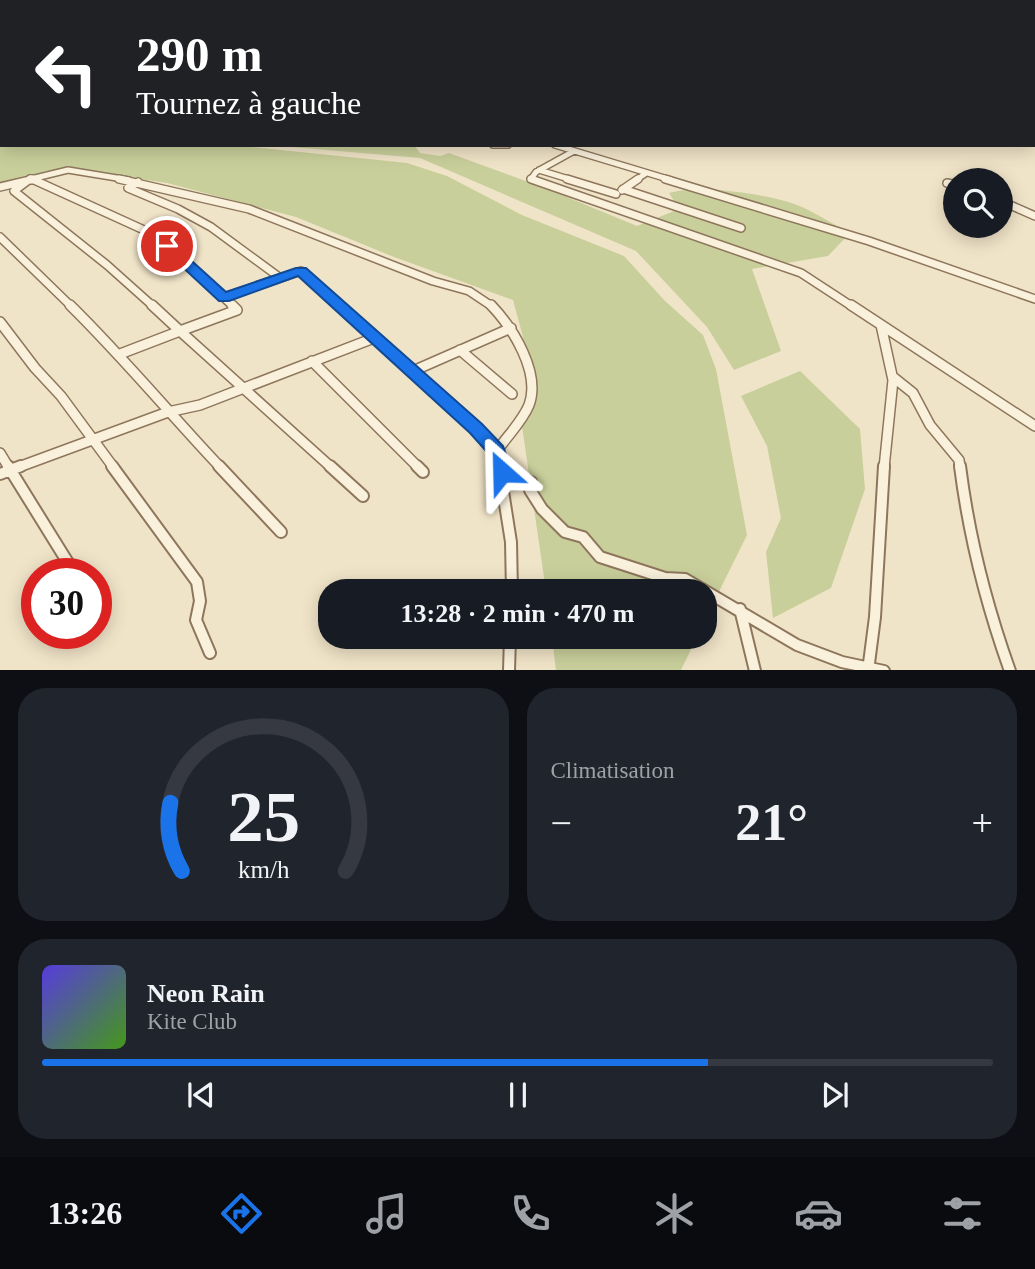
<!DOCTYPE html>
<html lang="fr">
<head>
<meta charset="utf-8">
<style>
	body { margin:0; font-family:"Times New Roman",serif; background:#20242c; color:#f1f3f6; height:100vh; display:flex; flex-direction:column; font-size:26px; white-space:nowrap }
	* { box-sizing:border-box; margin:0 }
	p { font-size:23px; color:#9ea1a6 }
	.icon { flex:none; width:38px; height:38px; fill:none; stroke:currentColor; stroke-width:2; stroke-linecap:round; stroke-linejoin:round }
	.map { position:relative; height:670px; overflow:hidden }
	.sheet { display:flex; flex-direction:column; gap:18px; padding:18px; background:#0d0f14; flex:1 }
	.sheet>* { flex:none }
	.top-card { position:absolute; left:0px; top:0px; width:1036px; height:147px; box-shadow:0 4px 18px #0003; background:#202124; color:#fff; overflow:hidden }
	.fabs { position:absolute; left:943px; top:168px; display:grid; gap:14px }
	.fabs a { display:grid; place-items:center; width:70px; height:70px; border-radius:50%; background:#171b24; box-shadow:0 4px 18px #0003; font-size:35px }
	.speed { position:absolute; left:21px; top:558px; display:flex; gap:14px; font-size:35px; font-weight:700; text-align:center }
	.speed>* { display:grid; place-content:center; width:91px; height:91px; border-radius:50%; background:#171b24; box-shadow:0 4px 18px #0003; line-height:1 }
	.speed .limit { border:10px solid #d22; background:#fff; color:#111 }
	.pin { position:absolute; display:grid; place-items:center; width:60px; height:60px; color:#fff; margin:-30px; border:4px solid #fff; border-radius:50%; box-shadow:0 2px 7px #0007 }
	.me { position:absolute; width:77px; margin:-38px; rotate:335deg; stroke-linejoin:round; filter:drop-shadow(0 0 5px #0008) }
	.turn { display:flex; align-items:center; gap:24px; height:147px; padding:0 21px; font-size:32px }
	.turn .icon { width:91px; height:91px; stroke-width:2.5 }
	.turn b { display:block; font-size:49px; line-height:60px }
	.big { font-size:52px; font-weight:600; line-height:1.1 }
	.sheet .tile { flex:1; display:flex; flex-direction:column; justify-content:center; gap:10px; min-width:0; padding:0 24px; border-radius:28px; background:#20242c }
	.sheet .dial { align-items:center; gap:0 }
	.dial svg { height:182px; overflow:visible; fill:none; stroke:#363941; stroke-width:7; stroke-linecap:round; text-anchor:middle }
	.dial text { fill:#f1f3f6; stroke:none }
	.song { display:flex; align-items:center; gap:21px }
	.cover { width:84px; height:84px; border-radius:10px; background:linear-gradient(135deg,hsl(250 70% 55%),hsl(100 70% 35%)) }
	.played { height:7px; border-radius:4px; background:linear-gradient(90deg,#1a73e8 70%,#363941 70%) }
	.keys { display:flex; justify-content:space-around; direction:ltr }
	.heat { display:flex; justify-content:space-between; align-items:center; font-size:38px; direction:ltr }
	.sheet .tiles { flex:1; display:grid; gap:18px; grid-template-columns:1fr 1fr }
	.tile:last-child { grid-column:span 2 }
	.trip { position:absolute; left:318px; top:579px; width:399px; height:70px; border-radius:28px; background:#171b24; box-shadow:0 4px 18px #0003; font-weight:600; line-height:70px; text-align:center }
	.dock { display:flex; height:112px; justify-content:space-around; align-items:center; background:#090b0e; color:#9ea1a6 }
	.dock .icon { width:49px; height:49px }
	.dock .selected { color:#1a73e8 }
	.dock b { font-size:32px; color:#f1f3f6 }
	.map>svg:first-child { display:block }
</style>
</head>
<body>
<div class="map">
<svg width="1035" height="671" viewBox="0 0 1035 671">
	<rect width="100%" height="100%" fill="#f0e4c8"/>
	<!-- green -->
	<path fill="#c9cf9b" d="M232 145 407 163 447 176 522 215 624 256 665 301 703 335 716 369 747 535 705 620V592L546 591 522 426 531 367 513 300 394 257 296 217 167 183 72 169 0 182V146L2 145Z
		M268 145H414L420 153 440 156 449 153 550 190 637 226 679 209 669 193C700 184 767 194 797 205 815 212 832 224 850 233L828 256 752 269 781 351 734 370 707 327 636 251 420 158Z
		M800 371 860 429 865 489 831 588 773 618 766 552 781 518 767 446 741 396Z
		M552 637H697L681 670 556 671Z"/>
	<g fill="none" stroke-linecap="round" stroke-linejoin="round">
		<defs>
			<path id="street-far4" d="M107 0 111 2
				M1006 0 1013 2"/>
			<path id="street-far3" d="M493 145H508
				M555 145 671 180
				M539 170 572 180
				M27 180 68 170 129 180
				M28 180 31 178 36 180
				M535 180 531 179 536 172 574 151
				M636 180 645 174"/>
			<path id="street-far2" d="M30 179 14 191 107 265 154 307
				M32 179 144 230 167 246 234 307
				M119 179 249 209 433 281 469 291 493 307
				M531 179 801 273 853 307
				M567 179 616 194
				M665 179 869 241 1035 299
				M138 182 128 188 178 209 211 227 279 277
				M947 183 956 185
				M0 187 34 179
				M623 189 741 228
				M622 190 638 179
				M1001 201 1035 216
				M0 237 72 307
				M224 297 301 271 341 307"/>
			<path id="street-far1" d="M70 305C123 357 170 414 221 468
				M152 305 180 331
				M339 305 476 428 497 451
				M491 305C513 328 541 373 529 405 522 422 507 436 497 451L500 468
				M851 305 1035 426
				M0 322 35 368 61 396 114 468
				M881 325 893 380 884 468
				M180 331 332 468
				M180 331 237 310 232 305
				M460 350 512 394
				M120 354 180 331
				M312 361 419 468
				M413 371 511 328
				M893 377 913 393 930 425 959 460 960 468
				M0 453 9 468
				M16 468 168 412 200 405 374 338"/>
			<path id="street" d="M8 466 75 574
				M112 466 197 582 200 601 196 620 210 653
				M219 466 281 532
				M330 466 363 496
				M417 466 423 472
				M499 466 511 542 512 592
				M960 466C969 537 986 604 1010 671
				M502 472 531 482 530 490 542 509 565 532 583 537 600 557 665 578 685 579 797 645 842 662 884 671
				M0 474 21 466
				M740 609 755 671
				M509 671 510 637
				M868 671 875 617 884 466"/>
		</defs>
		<!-- street-far4 casing -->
		<use href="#street-far4" stroke="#8d765c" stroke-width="6"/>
		<!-- street-far3 casing -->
		<use href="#street-far3" stroke="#8d765c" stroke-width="8"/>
		<!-- street-far2 casing -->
		<use href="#street-far2" stroke="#8d765c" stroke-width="10"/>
		<!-- street-far1 casing -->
		<use href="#street-far1" stroke="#8d765c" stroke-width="12"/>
		<!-- street casing -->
		<use href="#street" stroke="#8d765c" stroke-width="14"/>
		<!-- street-far4 -->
		<use href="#street-far4" stroke="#faf1dc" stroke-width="4.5"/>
		<!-- street-far3 -->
		<use href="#street-far3" stroke="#faf1dc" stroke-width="5"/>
		<!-- street-far2 -->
		<use href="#street-far2" stroke="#faf1dc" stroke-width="7"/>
		<!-- street-far1 -->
		<use href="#street-far1" stroke="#faf1dc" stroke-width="9"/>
		<!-- street -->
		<use href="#street" stroke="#faf1dc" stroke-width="10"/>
	</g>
	<!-- route -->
	<path fill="#1a73e8" stroke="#114b97" stroke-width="2" d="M167 241 172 243 226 292 296 268H306L482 424 503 446 512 472 509 477H495L488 453 470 433 298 276 229 301H219L162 248 160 246Z"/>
</svg>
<div class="fabs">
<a><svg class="icon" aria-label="search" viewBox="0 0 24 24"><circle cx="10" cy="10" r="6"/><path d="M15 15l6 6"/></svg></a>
</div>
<div class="speed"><div class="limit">30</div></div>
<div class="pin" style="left:167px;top:246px;background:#d93025"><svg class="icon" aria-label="arrive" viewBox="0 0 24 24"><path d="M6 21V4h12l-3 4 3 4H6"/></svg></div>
<svg class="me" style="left:502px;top:472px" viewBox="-20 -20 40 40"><path d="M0-17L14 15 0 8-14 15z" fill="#1a73e8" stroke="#fff" stroke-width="4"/></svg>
<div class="trip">13:28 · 2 min · 470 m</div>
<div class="top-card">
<div class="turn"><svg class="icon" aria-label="left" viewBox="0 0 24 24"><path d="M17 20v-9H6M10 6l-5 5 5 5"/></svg><div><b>290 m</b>Tournez à gauche</div></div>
</div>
</div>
<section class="sheet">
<div class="tiles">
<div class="tile dial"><svg viewBox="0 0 100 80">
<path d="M14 69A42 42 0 1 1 86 69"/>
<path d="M14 69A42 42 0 0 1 9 39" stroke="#1a73e8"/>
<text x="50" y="56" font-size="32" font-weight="700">25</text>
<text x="50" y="72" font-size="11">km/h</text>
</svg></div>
<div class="tile"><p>Climatisation</p>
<div class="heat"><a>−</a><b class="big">21°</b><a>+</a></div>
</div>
<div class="tile">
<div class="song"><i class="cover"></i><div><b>Neon Rain</b><p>Kite Club</p></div></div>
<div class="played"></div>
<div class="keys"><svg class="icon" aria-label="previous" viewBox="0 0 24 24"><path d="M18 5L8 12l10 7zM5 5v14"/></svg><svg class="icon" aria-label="pause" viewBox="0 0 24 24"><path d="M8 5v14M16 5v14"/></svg><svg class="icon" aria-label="next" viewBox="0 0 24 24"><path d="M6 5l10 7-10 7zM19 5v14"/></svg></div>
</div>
</div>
</section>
<nav class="dock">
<b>13:26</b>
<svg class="icon selected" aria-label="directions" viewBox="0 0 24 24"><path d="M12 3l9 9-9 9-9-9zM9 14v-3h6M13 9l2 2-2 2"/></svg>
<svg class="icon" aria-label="music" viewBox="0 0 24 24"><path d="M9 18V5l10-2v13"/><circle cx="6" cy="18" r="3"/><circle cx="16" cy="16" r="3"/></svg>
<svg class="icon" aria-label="phone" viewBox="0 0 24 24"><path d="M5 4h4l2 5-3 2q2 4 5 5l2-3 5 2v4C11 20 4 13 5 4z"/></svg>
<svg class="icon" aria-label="climate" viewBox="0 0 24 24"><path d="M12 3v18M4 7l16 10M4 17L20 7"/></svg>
<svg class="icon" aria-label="car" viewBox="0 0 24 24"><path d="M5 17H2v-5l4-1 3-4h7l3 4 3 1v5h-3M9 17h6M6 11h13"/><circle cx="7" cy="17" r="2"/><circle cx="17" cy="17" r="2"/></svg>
<svg class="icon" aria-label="filters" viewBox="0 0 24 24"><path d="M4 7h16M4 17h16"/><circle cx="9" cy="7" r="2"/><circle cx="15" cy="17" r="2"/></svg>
</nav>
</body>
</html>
